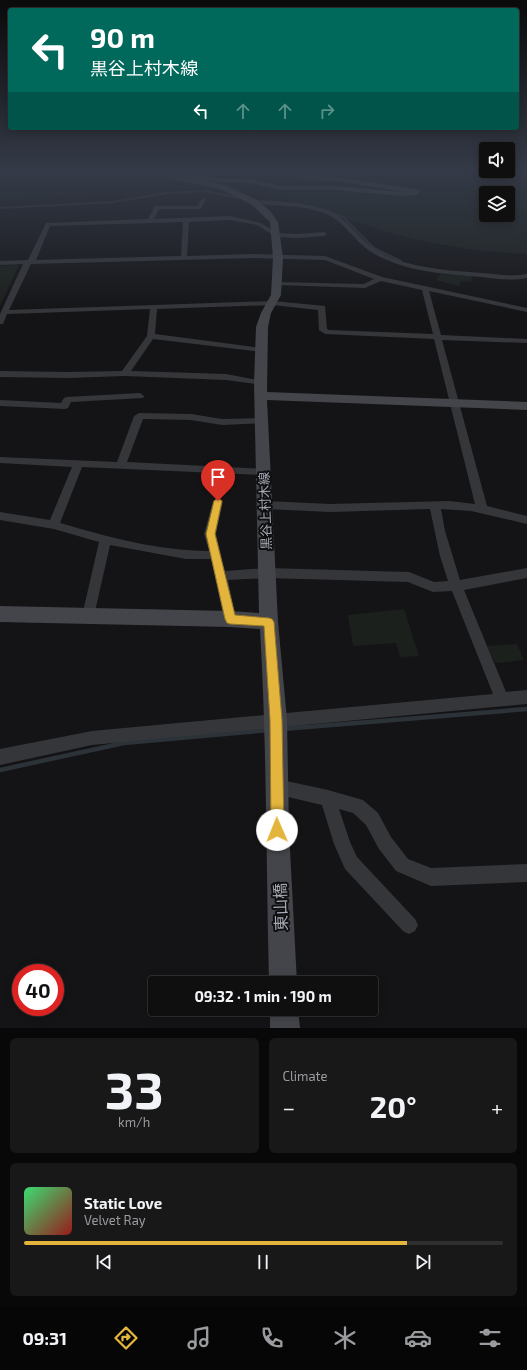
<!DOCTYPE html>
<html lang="en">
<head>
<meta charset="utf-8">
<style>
	body { margin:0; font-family:"Exo 2","Noto Sans JP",sans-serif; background:#181819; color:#f1f3f6; height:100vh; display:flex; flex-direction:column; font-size:15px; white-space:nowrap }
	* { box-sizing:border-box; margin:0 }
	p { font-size:13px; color:#9b9c9f }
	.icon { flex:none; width:22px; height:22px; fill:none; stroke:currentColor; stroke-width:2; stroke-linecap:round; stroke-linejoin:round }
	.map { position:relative; height:1028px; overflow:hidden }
	.side { display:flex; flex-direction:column; gap:10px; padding:10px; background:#080809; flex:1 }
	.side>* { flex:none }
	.top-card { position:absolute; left:8px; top:8px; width:511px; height:122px; border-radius:4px; box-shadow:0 2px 10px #0003,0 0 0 1px #2f2f30; background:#00695c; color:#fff; overflow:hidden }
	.tools { position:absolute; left:479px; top:142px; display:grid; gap:8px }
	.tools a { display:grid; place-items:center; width:36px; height:36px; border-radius:4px; background:#0f0f10; box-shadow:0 2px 10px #0003,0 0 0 1px #2f2f30; font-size:20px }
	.speed { position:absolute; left:12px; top:964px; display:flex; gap:8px; font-size:20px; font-weight:700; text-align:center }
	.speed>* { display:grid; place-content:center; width:52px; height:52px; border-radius:50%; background:#0f0f10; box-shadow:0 2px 10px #0003,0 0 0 1px #2f2f30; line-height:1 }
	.speed .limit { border:6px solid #d22; background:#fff; color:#111 }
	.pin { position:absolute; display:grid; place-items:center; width:34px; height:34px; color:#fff; margin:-41px -17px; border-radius:50% 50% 50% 0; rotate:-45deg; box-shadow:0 0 4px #0007 }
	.pin .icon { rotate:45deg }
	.me { position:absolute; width:44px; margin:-22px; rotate:359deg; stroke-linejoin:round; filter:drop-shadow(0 0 3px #0008) }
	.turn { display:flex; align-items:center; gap:14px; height:84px; padding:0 16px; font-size:18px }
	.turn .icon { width:52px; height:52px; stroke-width:2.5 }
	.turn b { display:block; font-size:28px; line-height:34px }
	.lanes { display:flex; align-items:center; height:38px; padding:0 16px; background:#0003; justify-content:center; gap:20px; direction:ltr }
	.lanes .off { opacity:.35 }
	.big { font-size:30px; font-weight:700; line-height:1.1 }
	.side .widget { flex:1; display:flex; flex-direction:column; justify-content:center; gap:6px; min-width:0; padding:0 14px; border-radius:6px; background:#181819 }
	.side .dial { align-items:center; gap:0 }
	.dial b { font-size:52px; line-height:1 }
	.song { display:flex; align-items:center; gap:12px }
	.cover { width:48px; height:48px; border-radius:6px; background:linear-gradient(135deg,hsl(140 70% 55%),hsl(0 70% 35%)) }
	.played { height:4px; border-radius:2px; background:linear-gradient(90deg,#e4b53d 80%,#2f2f30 80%) }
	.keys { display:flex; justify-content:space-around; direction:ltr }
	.heat { display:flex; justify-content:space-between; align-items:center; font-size:22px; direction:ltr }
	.side .tiles { flex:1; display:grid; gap:10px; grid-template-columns:1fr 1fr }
	.widget:last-child { grid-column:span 2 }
	.trip { position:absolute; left:148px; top:976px; width:230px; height:40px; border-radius:4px; background:#0f0f10; box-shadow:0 2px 10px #0003,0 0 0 1px #2f2f30; font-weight:700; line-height:40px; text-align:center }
	.tab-bar { display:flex; height:64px; justify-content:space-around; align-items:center; background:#060606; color:#9b9c9f }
	.tab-bar .icon { width:28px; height:28px }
	.tab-bar .current { color:#e4b53d }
	.tab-bar b { font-size:18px; color:#f1f3f6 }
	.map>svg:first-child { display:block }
</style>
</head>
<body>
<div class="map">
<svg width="527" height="1028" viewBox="0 0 527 1028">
	<rect width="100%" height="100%" fill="#141416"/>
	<!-- green -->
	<path fill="#1b201c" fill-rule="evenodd" d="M0 171H527V254C477 252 429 244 381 230 341 218 305 202 263 194 228 188 191 189 157 190 104 192 52 197 0 201ZM486 193H508V215H486Z
		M19 265 0 306V266Z
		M441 274 472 276 471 282 461 281 459 286 436 280Z
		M404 609 419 656 400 657 396 643 353 646 348 615Z
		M517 644 524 660 495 663 487 646Z"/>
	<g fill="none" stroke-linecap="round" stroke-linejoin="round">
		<!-- stream-far1 -->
		<path stroke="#2b3238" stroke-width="2" d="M0 208 114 202 166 193 205 191 239 198
			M327 211 343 217 374 248 401 261"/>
		<!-- stream -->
		<path stroke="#2b3238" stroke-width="4.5" d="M283 729 527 709
			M0 770 124 743 269 730"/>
		<!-- street -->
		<path fill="#35363a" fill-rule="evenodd" d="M160 171H167L173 173 170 175Z
			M203 197 206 199 201 209H159L154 219 230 216 261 223 277 233 298 234 324 232 327 234 324 236 298 238 276 237 257 225 230 220 189 222 187 256 253 254 325 256 382 277 527 308V312L429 291 441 335 527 339V343L442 340 487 506 527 516V524L471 511 441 509 445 531 460 580 527 568V578L464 590 506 692 527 690V704L92 745 0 765V749L92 731 493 694 452 591 433 592 408 582 267 578 228 580 236 619 235 623 230 624 225 623 224 619 211 559H186L110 545 94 616 93 620 88 621 83 620 82 616 99 542 54 529 0 520V512L50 520 72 467 0 463V457L117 462 134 416 139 413 191 414 222 419 263 418 268 421 266 423 222 425 191 420 143 419 127 462 264 469 269 472 264 475 82 467 60 523C108 537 159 551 209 551L204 534 213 501 218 497 223 501 216 534 225 571 267 568 409 572 434 582 448 581 440 556 430 509 330 512 266 509 261 505 266 501 330 504 449 501 475 504 434 339 325 334 319 330 318 310 273 305 157 309 155 334 262 348 266 350 262 352 153 339 131 371 226 374 263 381V385L226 380 125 376 68 378 0 377V371L68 372 122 371 147 336 150 309 7 314 3 324H0V314L23 264 0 265V261L28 260 46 223 148 219 155 206H197ZM183 222 181 256 36 260 50 226ZM253 258 325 260 374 279 364 284 275 282V284L277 285 365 288 381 281 422 290 433 334 329 330 327 329 325 306 273 301 9 310 31 264Z
			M254 200C279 201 305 202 329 211 350 220 359 240 378 251 410 269 447 270 482 273 497 274 512 277 527 274V278C512 281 497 279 482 277 445 274 405 272 373 253 354 242 345 221 324 213 300 204 276 207 252 203Z
			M140 393 144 396 143 398 71 402 68 408 65 409 0 406V400L61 403 64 398 67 397Z
			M277 779 328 790 363 800 378 813 391 837 408 859 431 868 527 864V882L431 886 396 871 379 849 366 825 353 813 339 809 350 842 357 857 415 919 418 925 415 931 409 934 403 931 345 869 334 844 322 805 271 793 269 787 271 781Z"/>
		<!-- secondary -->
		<path fill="#43454a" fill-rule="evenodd" d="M170 171 219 178 252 179 281 186H335L404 192 337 181 300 179 271 171 337 177 416 189 420 191 417 195 403 196 335 190H281L252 183 219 182 194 179 225 185 257 200 270 211 278 222 283 258 281 295 271 313 268 327 267 392 527 402V410L267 400 278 622 287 720 289 830 297 983H269C266 865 267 747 260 629L230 627 0 622V606L230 611 259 613 254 383 256 327 261 313 271 295 273 258 270 222 251 204 220 189 164 177V173Z
			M270 1009H298L300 1028H270Z"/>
	</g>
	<!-- sky -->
	<linearGradient id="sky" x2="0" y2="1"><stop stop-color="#0b0b0c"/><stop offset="0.54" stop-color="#343a47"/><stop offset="1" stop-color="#343a47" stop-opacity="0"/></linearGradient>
	<rect width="527" height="315" fill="url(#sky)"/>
	<!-- route -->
	<path fill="#e4b53d" stroke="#947628" d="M218 498 222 501 215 534 235 615 269 618 272 619 274 622 282 720 284 830 282 835 277 837 273 835 271 830 270 720 264 626 230 624 227 623 225 619 206 534 214 501Z"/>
	<g text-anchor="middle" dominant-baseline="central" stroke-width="4" stroke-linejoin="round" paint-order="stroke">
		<!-- street labels -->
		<g font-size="13" fill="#a7aab5" stroke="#0f0f11">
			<text transform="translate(265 511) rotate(-92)">黒谷上村木線</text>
		</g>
		<!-- near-street labels -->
		<g font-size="16" fill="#a7aab5" stroke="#0f0f11">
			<text transform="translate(280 907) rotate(-92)">東山橋</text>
		</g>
	</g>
</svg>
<div class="tools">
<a><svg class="icon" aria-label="sound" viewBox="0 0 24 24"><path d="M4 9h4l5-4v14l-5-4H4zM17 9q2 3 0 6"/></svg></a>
<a><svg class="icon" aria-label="layers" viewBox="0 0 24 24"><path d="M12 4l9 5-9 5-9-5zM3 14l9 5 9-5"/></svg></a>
</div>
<div class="speed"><div class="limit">40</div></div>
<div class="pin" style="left:218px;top:501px;background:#d93025"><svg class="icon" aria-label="arrive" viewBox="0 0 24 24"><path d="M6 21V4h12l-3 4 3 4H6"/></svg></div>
<svg class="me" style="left:277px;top:830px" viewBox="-20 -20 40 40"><circle r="19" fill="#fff"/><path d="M0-13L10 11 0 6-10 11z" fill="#e4b53d"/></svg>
<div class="trip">09:32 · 1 min · 190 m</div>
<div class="top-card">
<div class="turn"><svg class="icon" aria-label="left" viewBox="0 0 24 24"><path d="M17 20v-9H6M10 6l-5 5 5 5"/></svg><div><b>90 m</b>黒谷上村木線</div></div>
<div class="lanes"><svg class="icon" aria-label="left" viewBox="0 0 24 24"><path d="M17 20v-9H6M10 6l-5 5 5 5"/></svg><svg class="icon off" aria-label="ahead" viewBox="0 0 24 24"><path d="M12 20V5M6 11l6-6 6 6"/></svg><svg class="icon off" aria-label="ahead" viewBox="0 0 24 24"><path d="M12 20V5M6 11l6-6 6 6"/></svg><svg class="icon off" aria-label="right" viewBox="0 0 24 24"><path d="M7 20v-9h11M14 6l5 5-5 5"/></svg></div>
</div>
</div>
<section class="side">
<div class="tiles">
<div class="widget dial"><b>33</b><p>km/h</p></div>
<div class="widget"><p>Climate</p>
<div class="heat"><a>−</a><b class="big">20°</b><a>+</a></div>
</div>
<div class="widget">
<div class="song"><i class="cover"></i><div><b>Static Love</b><p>Velvet Ray</p></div></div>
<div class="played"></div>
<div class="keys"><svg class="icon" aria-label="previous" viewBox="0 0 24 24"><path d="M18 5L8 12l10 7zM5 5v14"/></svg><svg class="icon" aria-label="pause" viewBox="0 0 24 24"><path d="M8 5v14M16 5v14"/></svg><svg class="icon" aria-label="next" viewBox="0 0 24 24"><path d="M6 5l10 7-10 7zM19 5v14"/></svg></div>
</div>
</div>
</section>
<nav class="tab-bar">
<b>09:31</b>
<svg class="icon current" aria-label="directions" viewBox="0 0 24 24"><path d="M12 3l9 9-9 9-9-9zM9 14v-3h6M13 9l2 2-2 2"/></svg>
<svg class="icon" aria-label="music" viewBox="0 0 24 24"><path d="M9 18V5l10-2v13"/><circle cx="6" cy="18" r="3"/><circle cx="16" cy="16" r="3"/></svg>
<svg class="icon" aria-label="phone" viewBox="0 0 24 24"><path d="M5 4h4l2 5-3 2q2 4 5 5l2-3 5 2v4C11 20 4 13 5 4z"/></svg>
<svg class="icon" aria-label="climate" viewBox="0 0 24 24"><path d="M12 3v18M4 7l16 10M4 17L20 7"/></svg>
<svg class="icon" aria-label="car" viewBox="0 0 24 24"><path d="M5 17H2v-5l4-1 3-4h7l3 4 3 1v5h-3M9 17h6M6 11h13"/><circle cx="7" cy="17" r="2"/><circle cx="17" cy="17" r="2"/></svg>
<svg class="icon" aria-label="filters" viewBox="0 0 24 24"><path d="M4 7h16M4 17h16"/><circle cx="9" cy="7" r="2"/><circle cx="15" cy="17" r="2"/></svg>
</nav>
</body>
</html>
